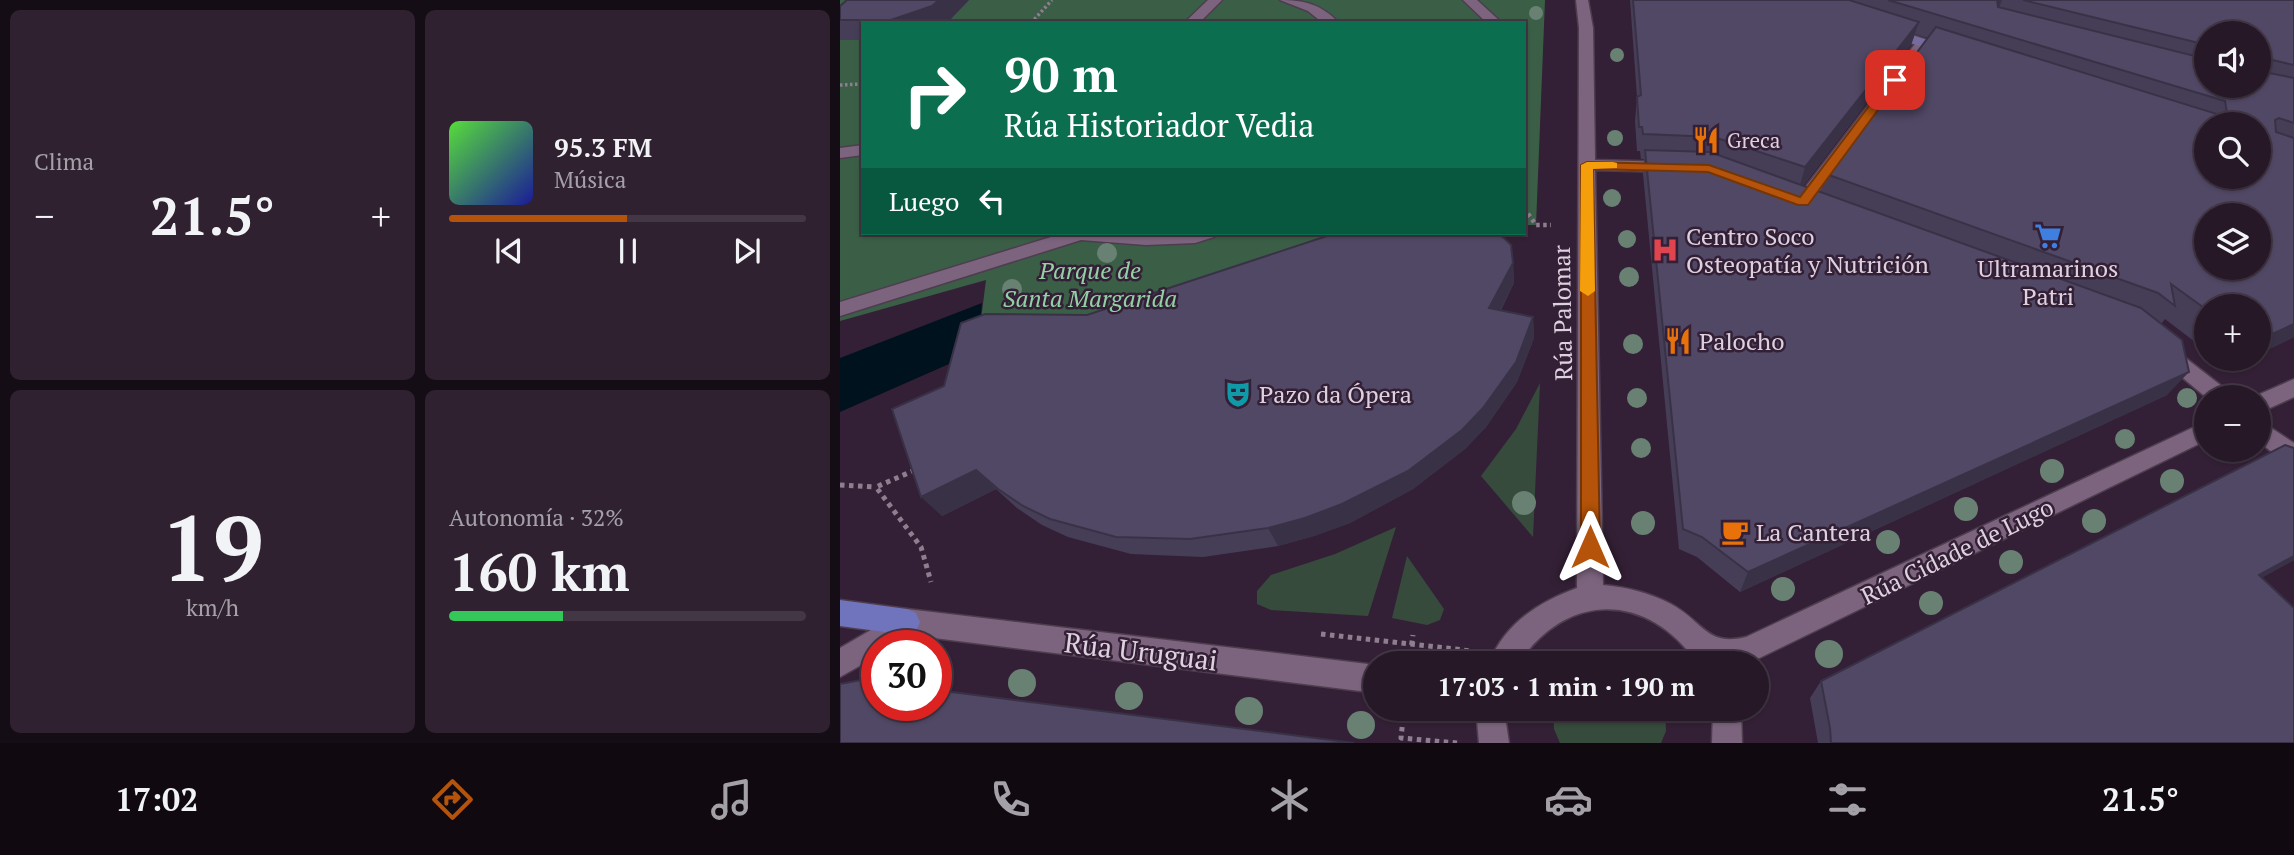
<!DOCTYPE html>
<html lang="es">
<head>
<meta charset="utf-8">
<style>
	body { margin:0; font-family:"PT Serif",serif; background:#2f2130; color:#f1f3f6; height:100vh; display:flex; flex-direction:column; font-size:26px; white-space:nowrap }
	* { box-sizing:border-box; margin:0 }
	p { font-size:23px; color:#a4a0a8 }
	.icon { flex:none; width:38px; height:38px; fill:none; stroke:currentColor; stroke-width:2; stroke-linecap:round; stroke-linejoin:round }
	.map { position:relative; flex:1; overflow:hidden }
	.side { display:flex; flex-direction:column; gap:10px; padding:10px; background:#150d16; width:840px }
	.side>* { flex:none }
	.top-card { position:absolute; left:21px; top:21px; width:665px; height:214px; border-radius:0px; box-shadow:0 2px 5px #0004,0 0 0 2px #433745; background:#0b6e4f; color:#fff; overflow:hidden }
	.controls { position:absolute; left:1354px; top:21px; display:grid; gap:14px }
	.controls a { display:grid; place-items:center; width:77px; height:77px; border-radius:50%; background:#271828; box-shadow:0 2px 5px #0004,0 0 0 2px #433745; font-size:35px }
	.speed { position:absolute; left:21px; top:630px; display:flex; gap:14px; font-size:35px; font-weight:700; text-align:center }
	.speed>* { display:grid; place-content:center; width:91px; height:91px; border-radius:50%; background:#271828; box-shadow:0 2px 5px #0004,0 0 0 2px #433745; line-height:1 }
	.speed .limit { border:10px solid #d22; background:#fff; color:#111 }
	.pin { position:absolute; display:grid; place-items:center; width:60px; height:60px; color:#fff; margin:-30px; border-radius:14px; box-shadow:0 4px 10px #0006 }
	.me { position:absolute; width:77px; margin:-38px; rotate:0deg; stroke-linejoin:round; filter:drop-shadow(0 0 5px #0008) }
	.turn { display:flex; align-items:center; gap:24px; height:147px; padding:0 28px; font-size:32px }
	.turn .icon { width:91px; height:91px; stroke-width:2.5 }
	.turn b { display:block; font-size:49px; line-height:60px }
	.then { display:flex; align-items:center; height:66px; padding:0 28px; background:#0003; gap:14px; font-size:26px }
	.big { font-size:52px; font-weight:700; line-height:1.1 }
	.side .tile { flex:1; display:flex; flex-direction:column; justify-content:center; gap:10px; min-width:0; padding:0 24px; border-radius:10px; background:#2f2130 }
	.side .dial { align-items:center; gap:0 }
	.dial b { font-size:91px; line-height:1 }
	.song { display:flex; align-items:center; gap:21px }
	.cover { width:84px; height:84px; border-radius:10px; background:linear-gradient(135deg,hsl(110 70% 55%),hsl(240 70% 35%)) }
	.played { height:7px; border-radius:4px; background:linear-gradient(90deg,#b45309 50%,#433745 50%) }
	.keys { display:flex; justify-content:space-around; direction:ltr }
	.heat { display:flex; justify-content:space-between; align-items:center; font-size:38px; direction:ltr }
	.charge { height:10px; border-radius:5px; background:linear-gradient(90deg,#34c759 32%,#433745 0) }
	.side .tiles { flex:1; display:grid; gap:10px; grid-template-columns:repeat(2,1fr) }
	.trip { position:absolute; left:523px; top:651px; width:406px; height:70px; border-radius:35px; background:#271828; box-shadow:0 2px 5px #0004,0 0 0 2px #433745; font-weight:700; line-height:70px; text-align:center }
	.dock { display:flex; height:112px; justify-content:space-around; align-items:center; background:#100a10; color:#a4a0a8 }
	.dock .icon { width:49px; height:49px }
	.dock .on { color:#b45309 }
	.dock b { font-size:32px; color:#f1f3f6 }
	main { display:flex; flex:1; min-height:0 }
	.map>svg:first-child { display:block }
</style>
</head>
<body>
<main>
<section class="side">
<div class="tiles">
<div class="tile"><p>Clima</p>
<div class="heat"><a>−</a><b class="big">21.5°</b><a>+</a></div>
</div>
<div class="tile">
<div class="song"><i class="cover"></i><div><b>95.3 FM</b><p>Música</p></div></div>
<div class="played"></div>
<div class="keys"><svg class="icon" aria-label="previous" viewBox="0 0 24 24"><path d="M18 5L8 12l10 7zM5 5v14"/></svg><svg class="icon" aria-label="pause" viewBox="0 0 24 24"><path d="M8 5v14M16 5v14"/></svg><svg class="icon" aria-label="next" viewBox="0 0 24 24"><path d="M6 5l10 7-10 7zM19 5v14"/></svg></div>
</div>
<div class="tile dial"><b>19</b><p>km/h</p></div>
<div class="tile"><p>Autonomía · 32%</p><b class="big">160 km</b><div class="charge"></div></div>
</div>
</section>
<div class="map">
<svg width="1454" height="743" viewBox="0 0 1454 743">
	<rect width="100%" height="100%" fill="#342036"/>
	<!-- green -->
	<path fill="#364b3c" d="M700 383 693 537 641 476 676 429Z
		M556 527 528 616 431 610 417 604V591L431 575 495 554Z
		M567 556 604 609 600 620 587 625 552 618Z
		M825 709 826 731 821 743H720L714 729 713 709Z"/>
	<!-- forest -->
	<path fill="#3b5f46" d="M0 0H705L696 225H684V23H23V233H611L138 344 146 280 0 321Z"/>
	<!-- water -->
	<path fill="#00121d" d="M142 303 138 344 109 364 0 412V358Z"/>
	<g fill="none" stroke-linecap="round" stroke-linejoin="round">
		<defs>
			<path id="street" d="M368 0H382L359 23H344Z
				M440 0C464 0 481 4 499 23H483L468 11Z
				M623 0H637L662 23H647Z
				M736 0H748L753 28 755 160 832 162 840 167 832 172 755 170 763 585C787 587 810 593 831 604 863 621 866 647 906 637L1367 421V440L909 663H857C808 592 727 591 679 663H649C665 623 699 602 737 588L739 28Z
				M1083 39 1090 43 969 206H957L954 202 957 198 1078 40Z
				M23 145V155L0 158V148Z
				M224 233H377L374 237 355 243 306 245 241 240 0 316V302Z
				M1327 346 1334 349 1388 391 1391 397 1367 398 1320 359 1317 354 1320 349Z
				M1454 379V397L1419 413V397H1413Z
				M1419 420 1454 443V466L1446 463 1419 442Z
				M67 609 536 665V693L70 635 53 646H37V656L0 677V648Z
				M636 709H664L669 743H639Z
				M873 709H901L902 743H872Z"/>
			<path id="secondary" d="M1048 27 1115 49 1117 52 1110 56 1043 34V28Z"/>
			<path id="primary" d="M0 600 67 609 76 613 80 622 76 631 67 635 0 626Z"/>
		</defs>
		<!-- street casing -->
		<use href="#street" stroke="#4e3d4f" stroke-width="3"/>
		<!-- secondary casing -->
		<use href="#secondary" stroke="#4e3d4f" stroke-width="3"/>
		<!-- primary casing -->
		<use href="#primary" stroke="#4e3d4f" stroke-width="3"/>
		<!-- path-far2 -->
		<path stroke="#8e7e8f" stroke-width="3.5" stroke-dasharray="2.5 2.5" stroke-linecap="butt" d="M191 23 212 0
			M0 85 23 84"/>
		<!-- path-far1 -->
		<path stroke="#8e7e8f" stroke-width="4.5" stroke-dasharray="3.5 3.5" stroke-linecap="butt" d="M684 208 696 225H711"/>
		<!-- path -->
		<path stroke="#8e7e8f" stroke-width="5" stroke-dasharray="4.5 4.5" stroke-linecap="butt" d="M75 470 36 487 81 547 91 582
			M0 485 36 487
			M481 634 632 651
			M569 663 573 635
			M564 709 561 738 617 743"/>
		<!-- street -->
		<use href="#street" fill="#7c647e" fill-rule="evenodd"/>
		<!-- secondary -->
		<use href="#secondary" fill="#756c9d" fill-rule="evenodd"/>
		<!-- primary -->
		<use href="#primary" fill="#6f74bc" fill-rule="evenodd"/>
	</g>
	<!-- trees -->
	<g fill="#688173">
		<circle cx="696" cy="13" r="7"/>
		<circle cx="777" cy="55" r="7"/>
		<circle cx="775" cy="138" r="8"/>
		<circle cx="772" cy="198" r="9"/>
		<circle cx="787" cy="239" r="9"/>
		<circle cx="267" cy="253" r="10"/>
		<circle cx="789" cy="277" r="10"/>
		<circle cx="172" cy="289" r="10"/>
		<circle cx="793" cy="344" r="10"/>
		<circle cx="797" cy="398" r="10"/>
		<circle cx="1347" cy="398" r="10"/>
		<circle cx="1285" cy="439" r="10"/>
		<circle cx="801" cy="448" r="10"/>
		<circle cx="1212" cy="471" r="12"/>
		<circle cx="1332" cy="481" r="12"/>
		<circle cx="684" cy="503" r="12"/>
		<circle cx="1126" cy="509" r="12"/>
		<circle cx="1254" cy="521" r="12"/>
		<circle cx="803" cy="523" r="12"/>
		<circle cx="1048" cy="542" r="12"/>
		<circle cx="1171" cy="562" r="12"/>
		<circle cx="943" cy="589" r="12"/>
		<circle cx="1091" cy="603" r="12"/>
		<circle cx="989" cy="654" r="14"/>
		<circle cx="182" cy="683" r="14"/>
		<circle cx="289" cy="696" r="14"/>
		<circle cx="409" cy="711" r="14"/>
		<circle cx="521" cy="725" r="14"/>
	</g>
	<!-- wall -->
	<path fill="#463e57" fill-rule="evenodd" d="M129 0 107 23H23V40H0V6Z
		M790 0H1008L1012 1V0H1454V337L1419 354V306H1367V351L1325 319 1321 324 1327 395 900 592 857 557 839 549 803 174 804 159H801L800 151H797L795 121 797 97ZM1367 33H1419V86H1367ZM1075 34 1088 38 986 174 980 192 963 186 1071 45Z
		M673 263 674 283 661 310 693 317 694 338 677 382 646 427 625 449 573 489 510 523 474 536 438 546 363 557 291 554 228 537 202 525 177 508 156 489 102 516 104 386 247 315Z
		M1377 359H1408L1397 364Z
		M1454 448V560L1421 578 1454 743H978L970 698 981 681Z"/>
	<!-- shaded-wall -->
	<path fill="#393247" d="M99 0H129L107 23H53L51 20Z
		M1155 0H1162L1155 18Z
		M1079 22 1071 45 958 192 965 167Z
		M673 263 674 283 651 328 649 308Z
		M693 317 694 338 677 382 646 427 625 449 573 489 510 523 474 536 438 546 428 528Z
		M1454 324V337L1419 354V341L1421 339Z
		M1349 372 1327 395 900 592 908 572Z
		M136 470 156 489 102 516 81 497Z
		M1454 556V560L1390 595 1419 575Z"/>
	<!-- building -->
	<path fill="#514865" stroke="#393247" stroke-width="2" fill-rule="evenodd" d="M7 0H99L92 6 51 20H0V6Z
		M793 0H1009L1079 22 965 167 874 137 803 134 802 127H799L797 97 801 95Z
		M1048 0H1157L1158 7 1367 59V86H1419V71L1454 78V123L1439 118 1435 120 1436 132 1454 138V324L1421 339H1419V306H1367V310L1331 284 1335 306 1318 293 986 174 1096 27 1383 116 1387 113 1385 101ZM1367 124H1419V177H1367ZM1367 215H1419V268H1367Z
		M1183 0H1454V65L1428 59 1419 60V33H1367V45Z
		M805 150 870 152 1301 308 1342 340 1349 372 908 572 862 537 843 529Z
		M496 233H653L663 237 671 245 673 263 649 308 693 317 676 362 643 408 622 430 568 471 502 504 465 518 428 528 350 539 276 537 210 519 183 506 158 489 136 470 81 497 52 409 104 386 121 323 145 314 247 315Z
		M1445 445 1454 448V556L1419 575 1454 608V743H991L990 728 981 681Z
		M21 680 37 683V705H96V690L514 743H0V684Z"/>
	<!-- route -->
	<path fill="#b45309" stroke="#753606" stroke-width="2" d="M1051 77 1060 80 968 205H958L868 172 753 169 760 547 757 553 750 555 744 553 741 547V165L747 162 869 165 960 197Z"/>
	<!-- slow -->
	<path fill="#f59e0b" d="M773 162 777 163V168L753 169 755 291 748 296 740 291 741 165 747 162Z"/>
	<!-- icons -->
	<defs>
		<symbol id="restaurant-bare" viewBox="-9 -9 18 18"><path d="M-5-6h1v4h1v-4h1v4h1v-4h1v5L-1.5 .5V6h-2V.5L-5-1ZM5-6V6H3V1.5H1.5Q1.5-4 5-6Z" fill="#e8710a" stroke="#342036" stroke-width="2.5" paint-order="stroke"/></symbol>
		<symbol id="supermarket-bare" viewBox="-9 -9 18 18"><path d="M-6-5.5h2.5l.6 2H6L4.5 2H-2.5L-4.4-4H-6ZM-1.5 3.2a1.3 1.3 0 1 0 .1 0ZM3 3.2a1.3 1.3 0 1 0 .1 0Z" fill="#3f7fe0" stroke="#342036" stroke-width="2.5" paint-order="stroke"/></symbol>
		<symbol id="hospital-bare" viewBox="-9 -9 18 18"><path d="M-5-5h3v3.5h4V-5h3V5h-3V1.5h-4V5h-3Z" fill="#e0444e" stroke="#342036" stroke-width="2.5" paint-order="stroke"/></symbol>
		<symbol id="theatre-bare" viewBox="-9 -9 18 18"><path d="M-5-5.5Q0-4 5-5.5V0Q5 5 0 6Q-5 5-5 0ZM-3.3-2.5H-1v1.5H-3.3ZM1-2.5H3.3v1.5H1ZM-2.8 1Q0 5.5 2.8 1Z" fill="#0f9aa8" stroke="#342036" stroke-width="2.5" paint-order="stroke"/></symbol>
		<symbol id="cafe-bare" viewBox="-9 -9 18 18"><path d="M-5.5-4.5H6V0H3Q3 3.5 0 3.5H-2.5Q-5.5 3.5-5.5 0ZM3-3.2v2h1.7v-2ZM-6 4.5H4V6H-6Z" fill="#e8710a" stroke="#342036" stroke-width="2.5" paint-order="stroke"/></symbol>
	</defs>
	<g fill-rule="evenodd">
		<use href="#restaurant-bare" x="847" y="121" width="38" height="38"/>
		<use href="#supermarket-bare" x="1189" y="217" width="38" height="38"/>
		<use href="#hospital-bare" x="806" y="231" width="38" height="38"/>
		<use href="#restaurant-bare" x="819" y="322" width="38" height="38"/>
		<use href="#theatre-bare" x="379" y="375" width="38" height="38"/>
		<use href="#cafe-bare" x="876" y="513" width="38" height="38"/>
	</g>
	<g text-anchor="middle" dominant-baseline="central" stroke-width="5" stroke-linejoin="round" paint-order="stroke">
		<!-- far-poi labels -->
		<g font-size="21" fill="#ded1df" stroke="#342036" text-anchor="start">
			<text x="887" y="140">Greca</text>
		</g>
		<!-- poi labels -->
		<g font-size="24" fill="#ded1df" stroke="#342036" text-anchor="start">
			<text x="846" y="236">Centro Soco<tspan x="846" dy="28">Osteopatía y Nutrición</tspan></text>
			<text x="1208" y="268" text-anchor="middle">Ultramarinos<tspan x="1208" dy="28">Patri</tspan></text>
			<text x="859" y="341">Palocho</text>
			<text x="419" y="394">Pazo da Ópera</text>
			<text x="916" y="532">La Cantera</text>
		</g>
		<!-- park labels -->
		<g font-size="24" font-style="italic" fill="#93d1a5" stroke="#342036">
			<text x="250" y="270">Parque de<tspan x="250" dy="28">Santa Margarida</tspan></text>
		</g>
		<!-- street labels -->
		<g font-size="24" fill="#ded1df" stroke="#342036">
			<text transform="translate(722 313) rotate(-91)">Rúa Palomar</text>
			<text transform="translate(1117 551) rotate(-26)">Rúa Cidade de Lugo</text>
		</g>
		<!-- near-street labels -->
		<g font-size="28" fill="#ded1df" stroke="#342036">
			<text transform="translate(301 651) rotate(7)">Rúa Uruguai</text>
		</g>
	</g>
</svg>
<div class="controls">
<a><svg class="icon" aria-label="sound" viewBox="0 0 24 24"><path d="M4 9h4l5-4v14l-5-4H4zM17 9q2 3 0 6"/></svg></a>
<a><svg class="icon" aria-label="search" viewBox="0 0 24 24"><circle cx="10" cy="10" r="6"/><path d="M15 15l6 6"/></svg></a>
<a><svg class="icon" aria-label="layers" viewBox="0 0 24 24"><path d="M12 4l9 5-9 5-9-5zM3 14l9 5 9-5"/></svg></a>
<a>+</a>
<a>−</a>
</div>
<div class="speed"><div class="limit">30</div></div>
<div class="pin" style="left:1055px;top:80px;background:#d93025"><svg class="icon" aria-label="arrive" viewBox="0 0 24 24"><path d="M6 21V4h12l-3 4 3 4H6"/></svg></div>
<svg class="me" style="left:750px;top:547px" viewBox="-20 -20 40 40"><path d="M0-17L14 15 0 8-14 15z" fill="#b45309" stroke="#fff" stroke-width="4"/></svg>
<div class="trip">17:03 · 1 min · 190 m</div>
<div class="top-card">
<div class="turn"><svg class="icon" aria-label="right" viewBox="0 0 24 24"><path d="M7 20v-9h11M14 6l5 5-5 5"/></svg><div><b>90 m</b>Rúa Historiador Vedia</div></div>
<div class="then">Luego<svg class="icon" aria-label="left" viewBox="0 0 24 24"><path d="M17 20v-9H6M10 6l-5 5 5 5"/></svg></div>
</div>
</div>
</main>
<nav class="dock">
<b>17:02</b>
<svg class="icon on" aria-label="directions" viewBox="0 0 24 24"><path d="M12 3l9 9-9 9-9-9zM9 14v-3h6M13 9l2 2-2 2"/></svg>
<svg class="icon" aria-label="music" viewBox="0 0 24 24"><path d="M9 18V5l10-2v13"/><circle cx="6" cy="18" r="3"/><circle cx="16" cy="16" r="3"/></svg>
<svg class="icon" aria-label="phone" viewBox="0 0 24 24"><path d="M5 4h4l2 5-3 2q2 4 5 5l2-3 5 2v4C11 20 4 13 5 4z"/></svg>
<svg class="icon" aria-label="climate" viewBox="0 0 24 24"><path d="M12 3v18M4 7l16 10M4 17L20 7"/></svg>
<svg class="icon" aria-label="car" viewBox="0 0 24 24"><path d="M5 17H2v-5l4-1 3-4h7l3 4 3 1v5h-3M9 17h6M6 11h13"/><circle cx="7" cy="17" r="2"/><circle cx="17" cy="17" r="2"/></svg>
<svg class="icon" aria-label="filters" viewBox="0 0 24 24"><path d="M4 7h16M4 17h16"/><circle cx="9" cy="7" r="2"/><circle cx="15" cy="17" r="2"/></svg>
<b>21.5°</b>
</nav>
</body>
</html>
